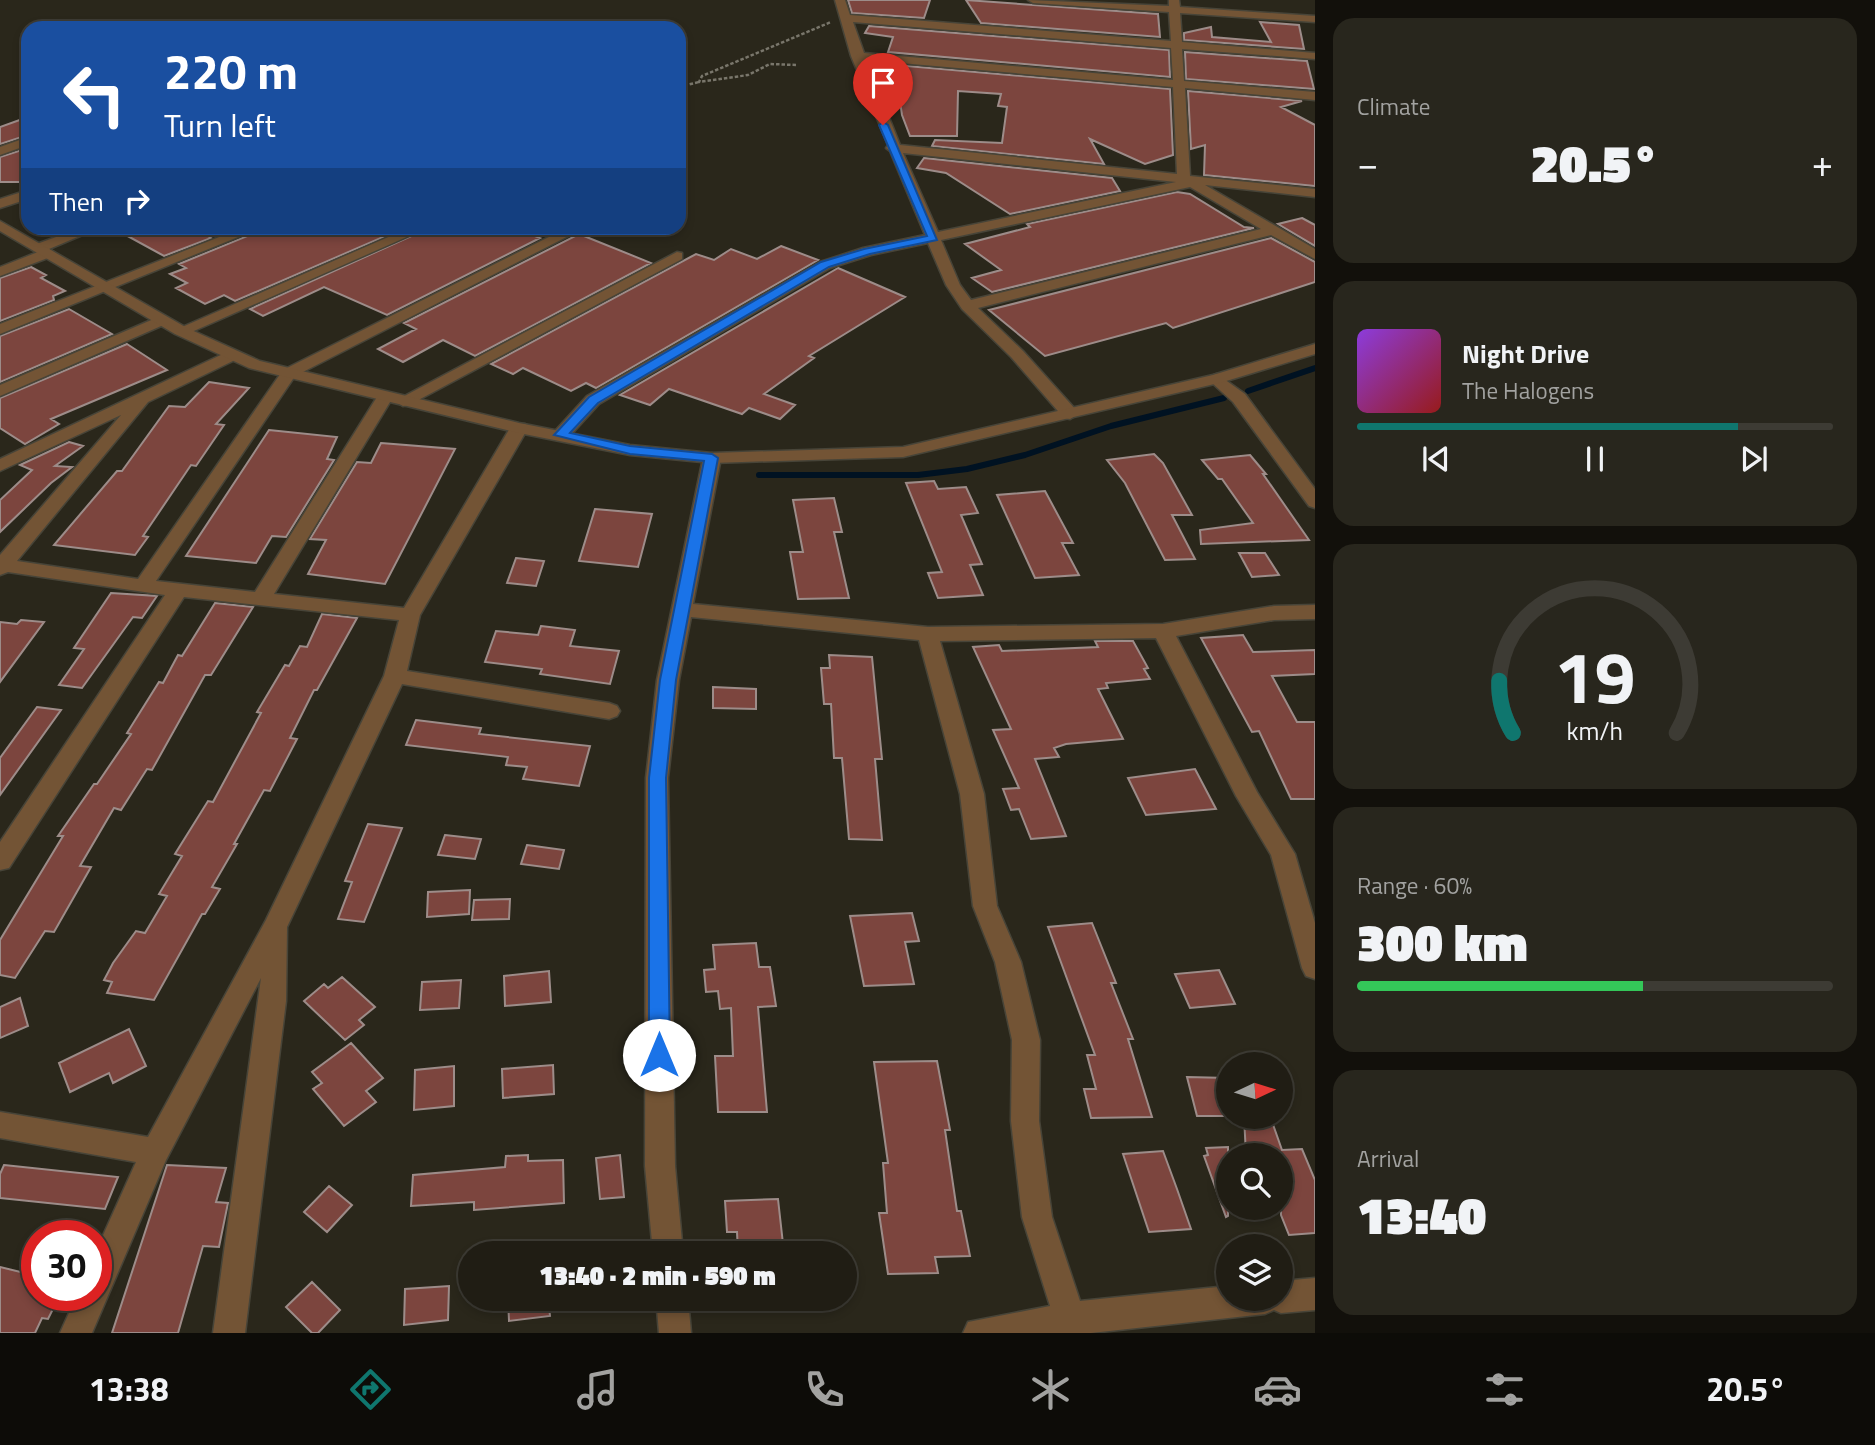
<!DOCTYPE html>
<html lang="en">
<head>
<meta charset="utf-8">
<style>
	body { margin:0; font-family:"Titillium Web",sans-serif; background:#28261d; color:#f1f3f6; height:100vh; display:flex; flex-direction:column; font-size:26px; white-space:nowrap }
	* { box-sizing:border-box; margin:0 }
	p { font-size:23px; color:#a2a2a0 }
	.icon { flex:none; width:38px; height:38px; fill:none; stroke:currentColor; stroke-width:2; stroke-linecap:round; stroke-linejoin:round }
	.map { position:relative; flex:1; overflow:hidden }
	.details { display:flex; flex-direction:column; gap:18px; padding:18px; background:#12100b; width:560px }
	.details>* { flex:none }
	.top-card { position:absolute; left:21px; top:21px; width:665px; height:214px; border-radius:21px; box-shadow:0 4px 10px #0003,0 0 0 2px #3d3b34; background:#1a4fa0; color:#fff; overflow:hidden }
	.needle { width:46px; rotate:86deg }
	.buttons { position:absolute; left:1216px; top:1052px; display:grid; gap:14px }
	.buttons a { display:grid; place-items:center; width:77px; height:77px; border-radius:50%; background:#201d14; box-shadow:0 4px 10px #0003,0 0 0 2px #3d3b34; font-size:35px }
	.speed { position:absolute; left:21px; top:1220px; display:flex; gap:14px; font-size:35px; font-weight:700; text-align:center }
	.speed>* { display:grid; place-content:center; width:91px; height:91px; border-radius:50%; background:#201d14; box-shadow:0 4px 10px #0003,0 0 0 2px #3d3b34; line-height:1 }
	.speed .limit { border:10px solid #d22; background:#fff; color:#111 }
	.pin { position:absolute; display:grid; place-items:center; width:60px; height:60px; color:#fff; margin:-72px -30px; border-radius:50% 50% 50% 0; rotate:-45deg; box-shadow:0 0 7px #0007 }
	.pin .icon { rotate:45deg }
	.me { position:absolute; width:77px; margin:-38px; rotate:0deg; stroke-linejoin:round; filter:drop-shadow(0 0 5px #0008) }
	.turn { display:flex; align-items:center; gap:24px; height:147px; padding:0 28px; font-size:32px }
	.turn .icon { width:91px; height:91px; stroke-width:2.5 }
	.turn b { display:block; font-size:49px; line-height:60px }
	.then { display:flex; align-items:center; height:66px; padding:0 28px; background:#0003; gap:14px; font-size:26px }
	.big { font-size:52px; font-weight:800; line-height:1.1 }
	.details .card { flex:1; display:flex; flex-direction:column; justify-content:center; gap:10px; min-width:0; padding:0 24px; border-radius:21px; background:#28261d }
	.details .dial { align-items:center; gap:0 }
	.dial svg { height:182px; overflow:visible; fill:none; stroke:#3d3b34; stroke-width:7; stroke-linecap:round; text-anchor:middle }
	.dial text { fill:#f1f3f6; stroke:none }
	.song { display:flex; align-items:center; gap:21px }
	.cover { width:84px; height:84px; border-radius:10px; background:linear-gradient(135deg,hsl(270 70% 55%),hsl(0 70% 35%)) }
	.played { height:7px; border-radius:4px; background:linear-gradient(90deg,#0f766e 80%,#3d3b34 80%) }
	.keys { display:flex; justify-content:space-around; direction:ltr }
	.heat { display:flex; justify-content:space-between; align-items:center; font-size:38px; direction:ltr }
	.charge { height:10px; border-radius:5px; background:linear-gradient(90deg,#34c759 60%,#3d3b34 0) }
	.trip { position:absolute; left:458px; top:1241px; width:399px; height:70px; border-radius:35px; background:#201d14; box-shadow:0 4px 10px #0003,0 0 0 2px #3d3b34; font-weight:800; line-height:70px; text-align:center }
	.dock { display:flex; height:112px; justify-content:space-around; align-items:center; background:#0d0c08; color:#a2a2a0 }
	.dock .icon { width:49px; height:49px }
	.dock .current { color:#0f766e }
	.dock b { font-size:32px; color:#f1f3f6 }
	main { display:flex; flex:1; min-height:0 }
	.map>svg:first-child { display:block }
</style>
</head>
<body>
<main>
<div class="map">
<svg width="1315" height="1333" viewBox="0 0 1315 1333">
	<rect width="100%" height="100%" fill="#2a271b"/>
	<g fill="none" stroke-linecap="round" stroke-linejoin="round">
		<!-- stream -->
		<path stroke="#001222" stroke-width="6" d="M1248 391 1315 368
			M759 475H918L967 469 1025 455 1111 426 1224 398"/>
	</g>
	<!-- building -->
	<path fill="#7c453e" stroke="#9d8c89" stroke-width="2" d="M848 0H930L924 18 852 13Z
		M966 0 1158 14 1160 37 981 23Z
		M1260 22 1299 25 1304 49 1184 40V33L1211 27 1212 37 1271 42Z
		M869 26 1169 50 1170 77 888 52 893 37 865 33Z
		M1185 52 1307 61 1314 89 1186 79Z
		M884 64 1170 89 1173 155 1145 164 1090 139 1104 164 932 146 935 140 1002 143 1007 107 998 106 1001 94 958 91 957 136H910L902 115 896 75 882 74Z
		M1188 91 1302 101 1281 107 1315 125V186L1204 175 1205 145 1191 149Z
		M28 117V135L0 144V127Z
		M28 148V182H0V157Z
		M924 158 1112 178 1120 191 1010 214 946 173 917 168Z
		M1177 192 1190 194 1244 227 1254 228 992 292 972 278 1001 270 965 244 1030 227 1027 224Z
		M1302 218 1315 225V246L1278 224Z
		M113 228H194L211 238 164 256Z
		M267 228H404L235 301 224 295 205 304 176 288 187 283 170 274 186 268 179 264Z
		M429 228H514L540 238 387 315 324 287 263 316 250 309Z
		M579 234 651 263 475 356 443 340 403 362 378 349 416 329 404 323Z
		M1271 238 1315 262V282L1173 328 1166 323 1045 356 989 310Z
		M781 246 818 260 596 388 586 383 571 391 523 368 513 374 491 364 696 254 714 260 731 249 757 259Z
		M31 267 46 275 41 278 65 291 53 296 54 300 0 321V278Z
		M838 268 905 297 809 356 814 358 764 394 795 405 780 419 749 408 742 414 669 389 650 405 620 395Z
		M69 309 112 334 0 382V336Z
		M127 344 167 370 51 419 59 424 25 444 0 428V398Z
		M209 382 249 388 216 424 224 425 196 466 191 465 143 536 148 537 135 555 54 545 117 471H122L169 406 185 407Z
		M269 430 337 437 327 459 334 460 286 537 272 536 256 563 186 556Z
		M69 442 83 446 55 466 72 467 51 483 0 532V500L32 470 20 465Z
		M381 443 455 449 385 584 308 574 326 540 310 539 357 462 371 463Z
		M1154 454 1163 463 1192 515H1172L1195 559 1165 560 1125 483 1107 460Z
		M1250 455 1266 474H1263L1309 540 1201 544 1200 530 1253 523 1222 479H1218L1202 460Z
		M934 481 938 489 966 487 978 513 961 515 982 564 970 565 983 595 938 598 928 573 942 572 906 483Z
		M1045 491 1073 543H1062L1079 575 1035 578 997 495Z
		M834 498 842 532H834L849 598 798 599 790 552H803L793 500Z
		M595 509 652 514 638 567 579 561Z
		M1239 553H1265L1279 575 1252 577Z
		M516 558 544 561 536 586 507 583Z
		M111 593 157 596 142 618 133 617 82 688 59 685 84 649 74 648Z
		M215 603 253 607 211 675H205L152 770 147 769 121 810 114 808 80 866 91 867 54 932 45 931 15 978 0 975V940L63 836H58L94 784H97L131 734 127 733 159 682 163 683 178 655 182 656Z
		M322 614 357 618 317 690H314L290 738 297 739 270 791 264 790 234 844H237L212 887 220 889 205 914H202L154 1000 107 993 112 982 104 980 113 963 136 931 145 933 167 896 159 894 182 856 175 854 208 801 213 802 261 713 257 712 285 665 289 666 300 646 307 647Z
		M21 620 44 622 0 682V622L17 624Z
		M541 626 575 630 570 646 619 651 610 684 540 674 542 669 485 662 496 631 538 635Z
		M1243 635 1253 652 1315 650V674L1272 676 1297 722H1315V799H1291L1259 731 1252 732 1201 638Z
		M1095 641H1133L1148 668 1144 669 1150 679 1106 683 1108 688 1098 689 1123 739 1066 744 1054 748 1059 757 1035 759 1066 836 1031 839 1019 809 1011 810 1003 789 1019 788 993 730 1011 729 973 647 999 645 1002 651 1098 647Z
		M829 655 872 657 882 759H875L882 840 849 839 842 758H834L831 704H824L821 668H830Z
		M713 687 756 689V709L713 708Z
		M37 707 61 710 0 795V758Z
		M416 720 481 728 479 734 590 746 579 786 523 779 527 767 506 765 508 757 406 745Z
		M1195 769 1216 809 1146 815 1128 778Z
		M368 824 402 828 364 922 338 919 352 882 345 881Z
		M445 835 481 839 475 859 438 855Z
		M527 845 564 850 559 869 521 864Z
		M470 890 469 914 427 917 428 892Z
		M510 899 509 919 472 920 474 900Z
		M912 913 919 941 905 942 914 984 864 986 850 916Z
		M1092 923 1116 983H1111L1133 1039H1128L1152 1117 1091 1118 1084 1089H1096L1087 1055H1095L1048 927Z
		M756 943 759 967H770L776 1006 758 1007 767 1112H718L715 1056H733L731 1008 720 1009 718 991 706 992 704 970 715 969 713 945Z
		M1219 970 1235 1004 1190 1008 1175 974Z
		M549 971 551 1002 505 1006 504 976Z
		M342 977 375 1007 359 1020 364 1025 345 1040 304 1001 324 984 328 988Z
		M461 980 459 1008 420 1010 422 982Z
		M20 998 28 1026 0 1038V1007Z
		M129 1029 146 1066 113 1083 109 1073 70 1092 59 1063Z
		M351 1043 383 1078 366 1091 376 1102 344 1126 313 1089 322 1083 312 1072Z
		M937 1061 950 1130H945L957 1211H961L970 1256 935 1257 938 1273 888 1274 879 1213H887L883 1163H888L874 1062Z
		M553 1065 554 1094 503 1098 502 1069Z
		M454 1066V1106L414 1110 415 1070Z
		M1187 1077 1228 1078V1116H1197Z
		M1244 1116H1270L1282 1150 1302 1149 1315 1180V1233L1289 1235 1281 1215V1155H1246Z
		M1228 1147V1216L1226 1217 1204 1156 1208 1155 1206 1148Z
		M1163 1151 1177 1189 1191 1229 1149 1232 1123 1154Z
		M528 1155V1161L563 1160 564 1203 474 1210V1202L411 1206 413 1175 505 1167 506 1156Z
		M620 1155 624 1197 600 1199 596 1158Z
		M4 1165 118 1177 105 1209 0 1198V1174Z
		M167 1165 226 1168 216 1202 228 1203 219 1247 203 1246 178 1333H112Z
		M329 1186 352 1205 327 1232 304 1212Z
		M778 1199 784 1253H738L737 1232H727L725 1201Z
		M0 1267 37 1276V1295H60L48 1319 42 1318 35 1333H0Z
		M312 1282 340 1310 318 1333H312L286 1307Z
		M449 1286 448 1320 404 1325 405 1289Z
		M508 1298H548L550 1316 509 1321Z"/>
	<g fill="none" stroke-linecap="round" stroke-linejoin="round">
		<defs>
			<path id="minor" d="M835 0H845L850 15 1171 41 1169 12 1033 3 1028 0 1169 6V0H1179L1180 7 1315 16V22L1180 13 1182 42 1315 53V59L1182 49 1184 81 1315 92V100L1185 88 1190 176 1315 189V197L1205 185 1315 249V259L1271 235 978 308 1023 351 1076 410 1078 414 1070 419 1064 418 1011 357 962 309 946 285 928 243 871 255 830 268 599 404 567 439H555L552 435 555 431 587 396 820 262 863 248 925 235 890 151 886 148 888 145 851 56ZM853 22 1171 48 1173 80 864 53ZM866 60 1173 87 1177 174 900 145ZM903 153 1176 182 938 232ZM1190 187 1261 229 971 300 960 285 941 240Z
				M28 137V145L0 155V147Z
				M28 190V199L0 208V199Z
				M81 228H99L49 249 55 253 53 256 0 276V267L38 252 32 248 34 245Z
				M242 228H260L0 334V324Z
				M409 228H427L187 334 181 336 173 331Z
				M567 228H584L295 376 156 581 255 592 377 397 385 392 393 397 274 594 404 608 510 428 513 424H525L528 428 420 615 407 671 609 703 617 706 620 711 617 716 609 719 402 684 287 927 286 1001 245 1333H213L261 978 166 1160 92 1333H60L77 1295H96V1251L136 1162 0 1138V1112L148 1137 266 920 384 676 399 620 184 597 9 868 0 870V842L165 595 8 572 0 575V555L121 415 0 471V459L225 353H237V359L148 402 17 561 138 579 283 370Z
				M677 252 682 253V259L409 405 403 406 395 401Z
				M163 315 171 320 168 323 0 396V385Z
				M1217 374 1245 394 1315 489V508L1309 506 1233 402 1211 382V376Z
				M712 453 721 458 693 604 928 627 1163 624 1274 606 1315 605V619L1274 620 1176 636 1257 792 1295 854 1315 923V979L1306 976 1302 968 1271 855 1236 796 1156 638 940 641 984 794 997 906 1021 962 1040 1040 1039 1121 1052 1217 1080 1301 1228 1286V1298H1281V1281L1315 1278V1310L1281 1313 1274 1310 1265 1314 1091 1333H963L968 1322 1050 1306 1022 1217 1011 1121 1012 1040 995 962 973 906 960 794 919 640 691 617 679 680 668 778 675 1166 683 1253H653L645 1166 646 778 657 680 703 458Z
				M656 1298H688L691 1333H659Z"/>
			<path id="tertiary" d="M0 221 187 328 260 361 519 423 630 445 712 453 903 447 1213 375 1315 344V354L1223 382 903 457 712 463 630 455 519 433 249 368 175 334 0 231Z"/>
		</defs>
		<!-- minor casing -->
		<use href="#minor" stroke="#474438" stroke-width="3"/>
		<!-- tertiary casing -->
		<use href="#tertiary" stroke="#474438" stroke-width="3"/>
		<!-- path -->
		<path stroke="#79766b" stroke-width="2.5" stroke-dasharray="3.5 2" stroke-linecap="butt" d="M796 65 770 64 748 75 699 82 702 76 831 22
			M679 87 699 82"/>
		<!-- minor -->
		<use href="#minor" fill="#735435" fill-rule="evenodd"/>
		<!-- tertiary -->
		<use href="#tertiary" fill="#735435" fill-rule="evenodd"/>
	</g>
	<!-- route -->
	<path fill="#1a73e8" stroke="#114b97" stroke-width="2" d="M883 122 888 125 937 240 870 254 829 267 598 403 570 433 630 446 712 454 718 458 676 680 666 778 670 1055 667 1062 659 1064 652 1062 649 1055V778L660 680 704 461 630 454 554 435 589 397 821 262 864 249 927 236 879 125Z"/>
</svg>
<div class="buttons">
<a><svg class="needle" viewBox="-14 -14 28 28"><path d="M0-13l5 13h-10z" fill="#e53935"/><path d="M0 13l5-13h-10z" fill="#a2a2a0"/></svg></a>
<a><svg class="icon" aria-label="search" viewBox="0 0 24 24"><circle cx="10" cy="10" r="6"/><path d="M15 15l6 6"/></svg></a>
<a><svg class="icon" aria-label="layers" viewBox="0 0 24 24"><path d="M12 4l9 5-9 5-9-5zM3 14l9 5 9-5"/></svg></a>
</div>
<div class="speed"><div class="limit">30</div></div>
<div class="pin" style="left:883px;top:125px;background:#d93025"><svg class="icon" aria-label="arrive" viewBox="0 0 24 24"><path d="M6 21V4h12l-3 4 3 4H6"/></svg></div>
<svg class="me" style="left:659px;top:1055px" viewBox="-20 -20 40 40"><circle r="19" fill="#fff"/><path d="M0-13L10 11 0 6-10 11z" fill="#1a73e8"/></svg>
<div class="trip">13:40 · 2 min · 590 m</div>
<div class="top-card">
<div class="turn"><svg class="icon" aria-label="left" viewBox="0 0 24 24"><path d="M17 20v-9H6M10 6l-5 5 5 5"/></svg><div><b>220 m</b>Turn left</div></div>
<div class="then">Then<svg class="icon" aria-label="right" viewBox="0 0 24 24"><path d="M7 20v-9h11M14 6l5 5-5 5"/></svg></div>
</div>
</div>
<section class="details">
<div class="card"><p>Climate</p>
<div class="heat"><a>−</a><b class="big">20.5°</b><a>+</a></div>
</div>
<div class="card">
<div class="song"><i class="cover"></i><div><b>Night Drive</b><p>The Halogens</p></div></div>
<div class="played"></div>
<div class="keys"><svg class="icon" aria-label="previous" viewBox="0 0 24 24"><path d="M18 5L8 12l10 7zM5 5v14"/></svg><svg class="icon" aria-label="pause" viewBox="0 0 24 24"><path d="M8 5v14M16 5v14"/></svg><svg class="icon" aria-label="next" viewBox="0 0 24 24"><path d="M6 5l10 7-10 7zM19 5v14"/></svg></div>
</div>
<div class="card dial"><svg viewBox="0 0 100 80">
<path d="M14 69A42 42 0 1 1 86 69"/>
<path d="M14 69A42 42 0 0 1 8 46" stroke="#0f766e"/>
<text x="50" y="56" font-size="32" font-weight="700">19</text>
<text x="50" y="72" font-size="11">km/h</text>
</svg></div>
<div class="card"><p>Range · 60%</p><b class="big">300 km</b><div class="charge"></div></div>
<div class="card"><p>Arrival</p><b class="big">13:40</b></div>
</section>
</main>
<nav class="dock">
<b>13:38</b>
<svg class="icon current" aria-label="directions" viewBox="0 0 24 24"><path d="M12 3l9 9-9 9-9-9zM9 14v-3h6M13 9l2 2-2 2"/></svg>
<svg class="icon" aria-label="music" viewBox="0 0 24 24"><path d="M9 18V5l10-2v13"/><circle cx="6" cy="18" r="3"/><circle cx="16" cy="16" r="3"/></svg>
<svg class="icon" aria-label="phone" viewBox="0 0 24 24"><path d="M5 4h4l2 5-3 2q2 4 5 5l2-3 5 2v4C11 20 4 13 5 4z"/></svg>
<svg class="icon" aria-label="climate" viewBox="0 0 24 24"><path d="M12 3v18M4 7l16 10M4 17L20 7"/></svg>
<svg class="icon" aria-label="car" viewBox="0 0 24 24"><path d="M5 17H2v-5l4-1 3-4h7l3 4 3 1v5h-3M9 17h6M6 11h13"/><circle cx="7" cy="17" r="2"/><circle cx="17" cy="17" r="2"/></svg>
<svg class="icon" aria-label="filters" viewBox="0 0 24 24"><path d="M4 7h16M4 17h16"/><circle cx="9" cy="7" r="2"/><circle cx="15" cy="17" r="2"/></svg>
<b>20.5°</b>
</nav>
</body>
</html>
